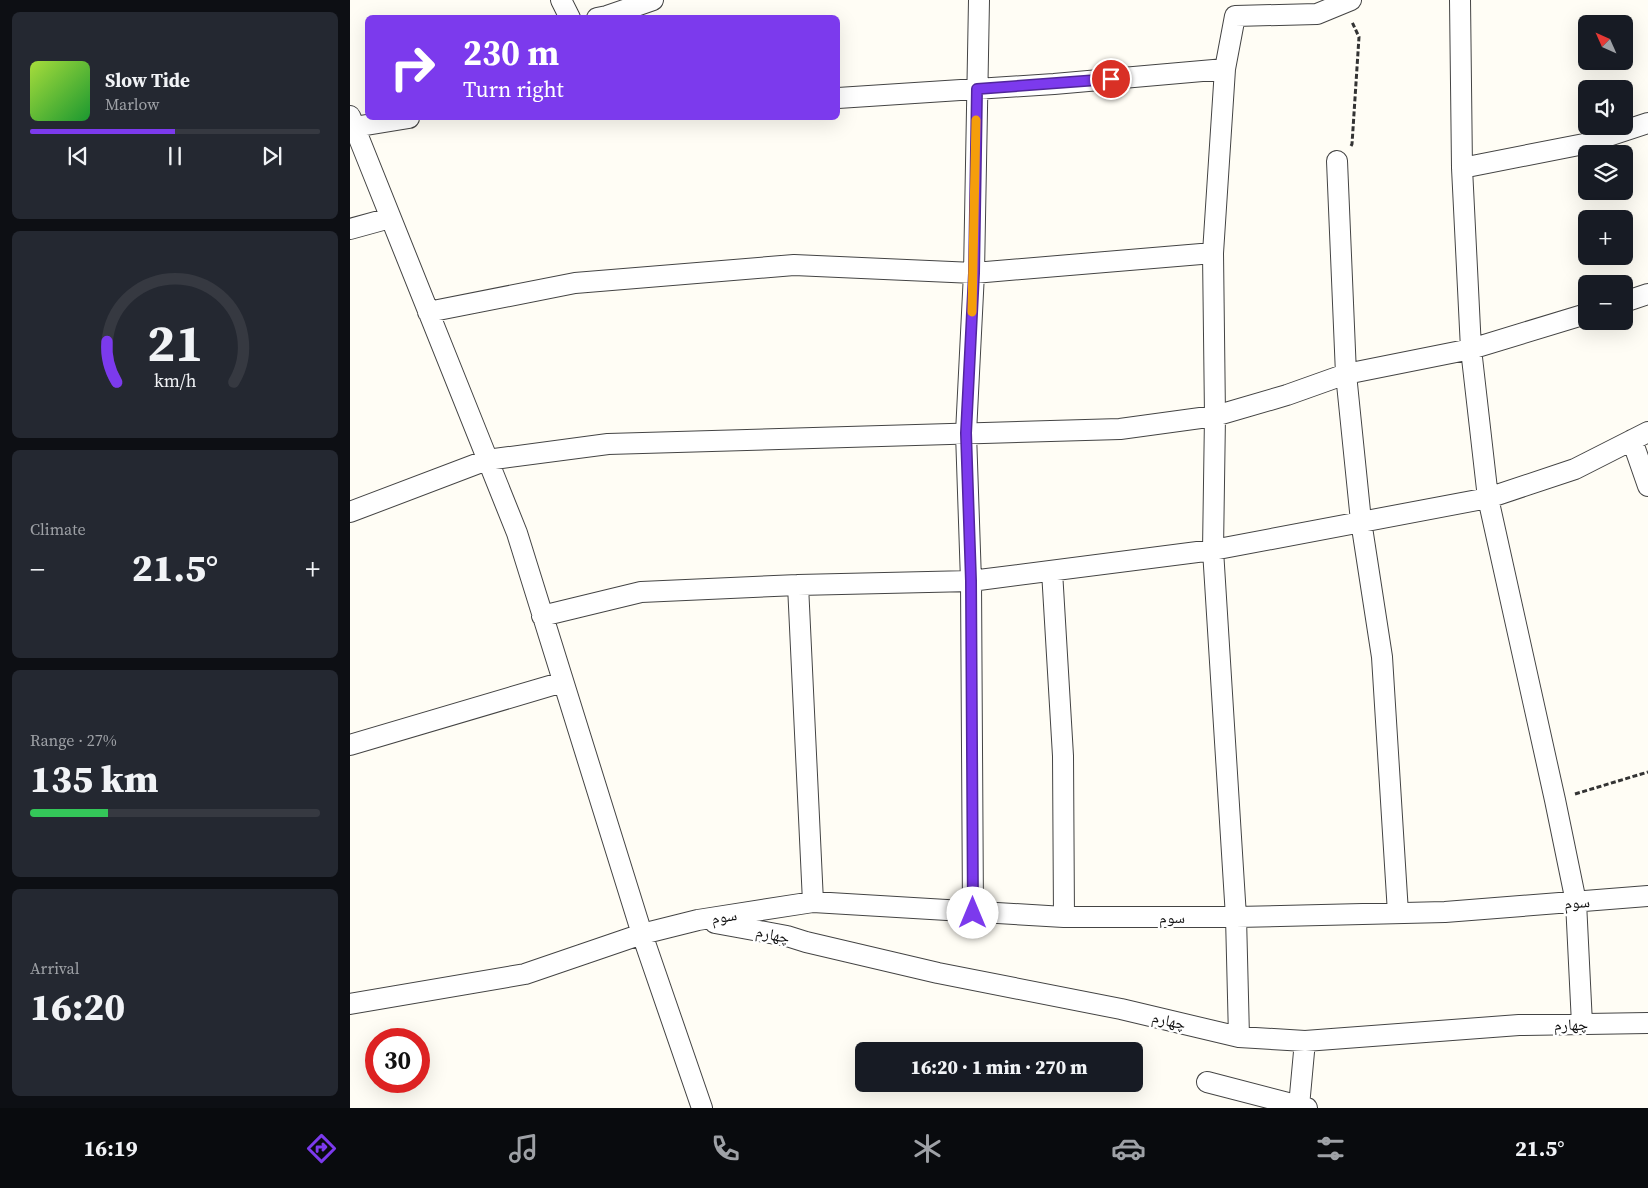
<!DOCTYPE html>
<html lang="en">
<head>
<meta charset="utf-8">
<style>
	body { margin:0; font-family:"Source Serif 4","Noto Naskh Arabic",serif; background:#242831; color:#f1f3f6; height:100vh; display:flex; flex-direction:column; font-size:19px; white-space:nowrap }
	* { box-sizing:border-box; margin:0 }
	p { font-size:16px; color:#9ea1a6 }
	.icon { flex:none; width:28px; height:28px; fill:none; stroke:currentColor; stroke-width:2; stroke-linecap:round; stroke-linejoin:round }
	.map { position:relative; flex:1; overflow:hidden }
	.side { display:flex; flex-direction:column; gap:12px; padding:12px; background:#0d0f14; width:350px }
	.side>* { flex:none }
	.top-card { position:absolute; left:15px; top:15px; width:475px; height:105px; border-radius:8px; box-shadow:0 5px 20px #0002; background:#7c3aed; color:#fff; overflow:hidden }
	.needle { width:32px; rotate:315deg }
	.buttons { position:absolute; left:1228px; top:15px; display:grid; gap:10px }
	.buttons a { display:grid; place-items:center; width:55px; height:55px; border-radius:8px; background:#171b24; box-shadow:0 5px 20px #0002; font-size:25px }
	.speed { position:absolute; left:15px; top:1028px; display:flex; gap:10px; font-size:25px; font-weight:700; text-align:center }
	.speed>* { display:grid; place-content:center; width:65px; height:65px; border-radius:50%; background:#171b24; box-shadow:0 5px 20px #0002; line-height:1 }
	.speed .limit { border:8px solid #d22; background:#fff; color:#111 }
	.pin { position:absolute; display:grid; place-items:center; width:42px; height:42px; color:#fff; margin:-21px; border:2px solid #fff; border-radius:50%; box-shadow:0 1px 5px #0007 }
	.me { position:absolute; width:55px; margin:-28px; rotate:0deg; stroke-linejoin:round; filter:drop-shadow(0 0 4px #0008) }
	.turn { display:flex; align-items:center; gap:18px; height:105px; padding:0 15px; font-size:22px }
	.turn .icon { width:65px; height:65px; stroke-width:2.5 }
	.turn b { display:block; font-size:35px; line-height:42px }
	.big { font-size:38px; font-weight:800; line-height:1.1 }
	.side .tile { flex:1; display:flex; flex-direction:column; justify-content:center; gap:8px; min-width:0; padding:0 18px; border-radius:8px; background:#242831 }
	.side .dial { align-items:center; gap:0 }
	.dial svg { height:130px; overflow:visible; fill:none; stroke:#363941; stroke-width:7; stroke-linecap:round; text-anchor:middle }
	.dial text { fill:#f1f3f6; stroke:none }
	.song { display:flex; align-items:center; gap:15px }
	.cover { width:60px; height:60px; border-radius:8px; background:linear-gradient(135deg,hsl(80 70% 55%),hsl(130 70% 35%)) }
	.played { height:5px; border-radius:2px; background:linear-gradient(90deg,#7c3aed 50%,#363941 50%) }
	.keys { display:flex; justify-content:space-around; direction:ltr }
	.heat { display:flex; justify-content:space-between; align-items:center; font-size:28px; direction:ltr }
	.charge { height:8px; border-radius:4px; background:linear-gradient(90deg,#34c759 27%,#363941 0) }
	.trip { position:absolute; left:505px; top:1042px; width:288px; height:50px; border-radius:8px; background:#171b24; box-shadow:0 5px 20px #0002; font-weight:800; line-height:50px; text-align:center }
	.tab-bar { display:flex; height:80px; justify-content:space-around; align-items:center; background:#090b0e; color:#9ea1a6 }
	.tab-bar .icon { width:35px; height:35px }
	.tab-bar .active { color:#7c3aed }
	.tab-bar b { font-size:22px; color:#f1f3f6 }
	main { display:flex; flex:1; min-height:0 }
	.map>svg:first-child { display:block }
</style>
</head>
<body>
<main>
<section class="side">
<div class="tile">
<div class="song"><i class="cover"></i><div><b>Slow Tide</b><p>Marlow</p></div></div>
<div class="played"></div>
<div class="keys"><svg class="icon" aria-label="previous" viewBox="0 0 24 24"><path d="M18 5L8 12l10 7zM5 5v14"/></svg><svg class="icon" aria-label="pause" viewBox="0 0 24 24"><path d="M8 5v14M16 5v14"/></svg><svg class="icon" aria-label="next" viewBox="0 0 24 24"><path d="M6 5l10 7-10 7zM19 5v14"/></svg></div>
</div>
<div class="tile dial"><svg viewBox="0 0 100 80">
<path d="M14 69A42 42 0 1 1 86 69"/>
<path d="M14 69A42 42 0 0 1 8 44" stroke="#7c3aed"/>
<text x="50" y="56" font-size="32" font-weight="700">21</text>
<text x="50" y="72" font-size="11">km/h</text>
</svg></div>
<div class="tile"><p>Climate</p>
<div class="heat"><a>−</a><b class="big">21.5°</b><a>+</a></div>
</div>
<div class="tile"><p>Range · 27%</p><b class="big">135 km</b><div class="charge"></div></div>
<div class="tile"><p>Arrival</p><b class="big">16:20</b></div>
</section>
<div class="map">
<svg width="1298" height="1108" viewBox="0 0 1298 1108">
	<rect width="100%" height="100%" fill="#fffdf5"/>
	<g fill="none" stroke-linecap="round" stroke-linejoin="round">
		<defs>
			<path id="minor" d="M211 0 220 18
				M1110 0 1112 168 1121 349 1138 498 1205 800 1226 902 1232 1024
				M247 18 257 16 303 0
				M875 69 863 253 865 416 863 550 886 917 889 1037
				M488 98 704 84 875 69 885 16 967 14 1001 0
				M0 116 167 533 292 934 352 1108
				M4 127 59 118
				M987 161 996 374 1011 521 1032 657 1048 913
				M1112 168 1234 144 1298 123
				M0 229 40 218
				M1274 302 1298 294
				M78 312 225 283 444 265 624 273 863 253
				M1282 440 1298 486
				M0 512 137 460 258 444 770 429 865 416 937 395 996 374 1121 349 1236 314
				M702 571 713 756 714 917
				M448 585 463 902
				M192 616 291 592 448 585 621 581 863 550 1138 498 1225 469 1298 432
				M0 745 213 682
				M623 913 621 581 616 433 624 273 629 0
				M365 923 437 936 456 942 588 973 771 1009 889 1037 955 1041 1169 1025 1298 1023
				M0 1004 175 974 292 934 348 920 463 902 714 917H886L1095 912 1298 896
				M857 1082 957 1108
				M949 1106 955 1041"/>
		</defs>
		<!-- minor casing -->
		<use href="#minor" stroke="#444" stroke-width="22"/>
		<!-- path -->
		<path stroke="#333" stroke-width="3" stroke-dasharray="5 2.5" stroke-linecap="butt" d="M1001 146 1002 144 1009 37 1002 22
			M1225 794 1298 772"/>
		<!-- minor -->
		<use href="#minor" stroke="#fff" stroke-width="20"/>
	</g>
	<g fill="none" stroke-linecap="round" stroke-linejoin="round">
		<defs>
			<path id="route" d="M623 913 621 581 616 433 624 273 627 89 761 79"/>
		</defs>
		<!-- route casing -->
		<use href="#route" stroke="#51269a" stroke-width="12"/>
		<!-- route -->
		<use href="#route" stroke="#7c3aed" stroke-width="9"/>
		<!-- slow -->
		<path stroke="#f59e0b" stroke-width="9" d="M622 312 626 120"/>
	</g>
	<g text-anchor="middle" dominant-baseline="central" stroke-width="5" stroke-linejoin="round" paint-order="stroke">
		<!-- street labels -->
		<g font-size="16" fill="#111" stroke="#fff">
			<text transform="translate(1227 902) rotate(-4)">سوم</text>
			<text transform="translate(374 916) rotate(-9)">سوم</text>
			<text x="822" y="917">سوم</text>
			<text transform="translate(423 934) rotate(12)">چهارم</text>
			<text transform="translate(819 1020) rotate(13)">چهارم</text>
			<text transform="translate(1221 1024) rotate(-1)">چهارم</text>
		</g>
	</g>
</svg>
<div class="buttons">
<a><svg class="needle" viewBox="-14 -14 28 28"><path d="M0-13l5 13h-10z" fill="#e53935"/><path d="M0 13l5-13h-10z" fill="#9ea1a6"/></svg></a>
<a><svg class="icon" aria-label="sound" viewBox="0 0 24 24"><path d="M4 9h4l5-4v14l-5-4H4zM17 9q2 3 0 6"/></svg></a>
<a><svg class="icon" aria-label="layers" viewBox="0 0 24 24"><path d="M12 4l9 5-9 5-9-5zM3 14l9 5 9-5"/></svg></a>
<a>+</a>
<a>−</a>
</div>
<div class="speed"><div class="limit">30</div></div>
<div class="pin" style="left:761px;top:79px;background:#d93025"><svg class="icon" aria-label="arrive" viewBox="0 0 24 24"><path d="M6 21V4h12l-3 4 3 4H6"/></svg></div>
<svg class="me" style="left:623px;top:913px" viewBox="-20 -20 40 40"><circle r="19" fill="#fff"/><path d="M0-13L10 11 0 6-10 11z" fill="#7c3aed"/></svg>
<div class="trip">16:20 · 1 min · 270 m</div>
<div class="top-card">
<div class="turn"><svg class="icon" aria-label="right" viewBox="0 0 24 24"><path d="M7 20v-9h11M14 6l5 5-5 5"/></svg><div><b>230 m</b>Turn right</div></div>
</div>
</div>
</main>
<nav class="tab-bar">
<b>16:19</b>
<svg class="icon active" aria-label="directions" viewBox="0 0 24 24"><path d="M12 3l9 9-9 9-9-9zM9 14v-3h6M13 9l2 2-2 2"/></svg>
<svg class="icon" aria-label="music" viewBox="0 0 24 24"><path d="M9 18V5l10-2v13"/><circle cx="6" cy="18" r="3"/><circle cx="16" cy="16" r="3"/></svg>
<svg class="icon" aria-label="phone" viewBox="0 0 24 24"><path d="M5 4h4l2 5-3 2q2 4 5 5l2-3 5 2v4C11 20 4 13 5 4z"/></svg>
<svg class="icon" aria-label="climate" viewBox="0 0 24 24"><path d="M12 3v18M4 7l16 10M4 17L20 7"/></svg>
<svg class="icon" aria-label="car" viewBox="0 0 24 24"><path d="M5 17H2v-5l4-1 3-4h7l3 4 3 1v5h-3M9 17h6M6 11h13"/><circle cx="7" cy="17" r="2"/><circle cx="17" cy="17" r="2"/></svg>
<svg class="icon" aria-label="filters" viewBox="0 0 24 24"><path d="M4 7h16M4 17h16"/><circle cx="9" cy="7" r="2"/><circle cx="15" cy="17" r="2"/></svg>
<b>21.5°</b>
</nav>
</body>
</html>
